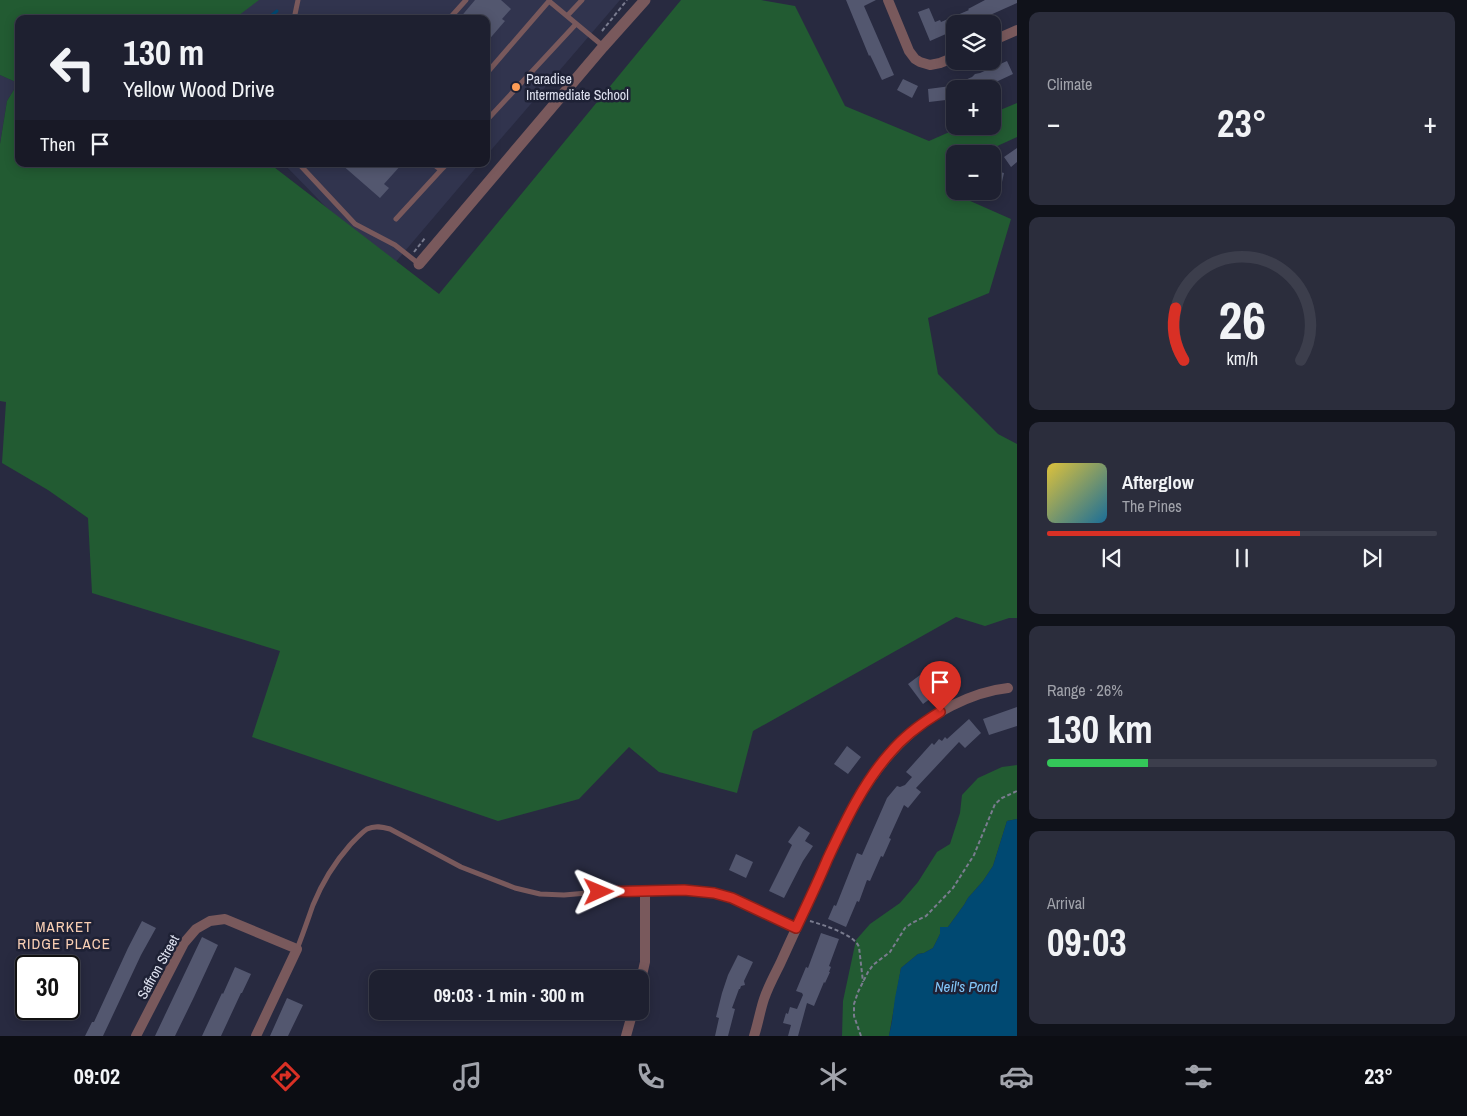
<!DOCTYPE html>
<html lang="en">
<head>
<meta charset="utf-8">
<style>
	body { margin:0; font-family:"Archivo Narrow",sans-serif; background:#2b2d3c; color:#f1f3f6; height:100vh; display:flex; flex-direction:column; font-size:19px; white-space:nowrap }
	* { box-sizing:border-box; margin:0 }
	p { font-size:16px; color:#a1a3ab }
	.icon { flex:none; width:28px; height:28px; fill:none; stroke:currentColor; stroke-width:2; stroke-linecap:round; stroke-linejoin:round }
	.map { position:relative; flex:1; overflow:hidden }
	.details { display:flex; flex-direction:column; gap:12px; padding:12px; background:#10121a; width:450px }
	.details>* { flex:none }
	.top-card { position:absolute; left:15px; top:15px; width:475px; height:152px; border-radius:10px; box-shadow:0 2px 12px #0003,0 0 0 1px #3c3e4c; background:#1e2030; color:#f1f3f6; overflow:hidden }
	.tools { position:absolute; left:946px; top:15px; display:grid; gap:10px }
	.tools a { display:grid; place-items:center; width:55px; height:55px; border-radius:10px; background:#1e2030; box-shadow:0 2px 12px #0003,0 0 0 1px #3c3e4c; font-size:25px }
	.speed { position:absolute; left:15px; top:955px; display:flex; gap:10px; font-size:25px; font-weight:700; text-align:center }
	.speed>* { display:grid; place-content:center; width:65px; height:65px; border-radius:50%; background:#1e2030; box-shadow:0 2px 12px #0003,0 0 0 1px #3c3e4c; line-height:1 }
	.speed .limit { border:2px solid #111; border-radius:8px; background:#fff; color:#111 }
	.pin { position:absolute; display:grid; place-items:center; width:42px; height:42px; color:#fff; margin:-51px -21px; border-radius:50% 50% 50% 0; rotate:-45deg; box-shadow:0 0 5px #0007 }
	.pin .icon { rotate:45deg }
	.me { position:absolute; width:55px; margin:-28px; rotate:89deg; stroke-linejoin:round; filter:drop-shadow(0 0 4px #0008) }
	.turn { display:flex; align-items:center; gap:18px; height:105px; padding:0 25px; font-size:22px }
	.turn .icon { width:65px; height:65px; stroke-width:2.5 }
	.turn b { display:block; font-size:35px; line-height:42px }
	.then { display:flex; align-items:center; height:48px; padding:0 25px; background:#0003; gap:10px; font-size:19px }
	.big { font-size:38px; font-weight:700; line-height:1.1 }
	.details .card { flex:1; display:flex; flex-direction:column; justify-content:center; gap:8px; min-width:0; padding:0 18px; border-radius:10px; background:#2b2d3c }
	.details .dial { align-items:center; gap:0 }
	.dial svg { height:130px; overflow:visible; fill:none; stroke:#3c3e4c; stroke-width:7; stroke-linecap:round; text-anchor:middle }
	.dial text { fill:#f1f3f6; stroke:none }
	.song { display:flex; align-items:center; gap:15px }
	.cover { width:60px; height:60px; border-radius:8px; background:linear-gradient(135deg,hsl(50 70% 55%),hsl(200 70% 35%)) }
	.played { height:5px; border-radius:2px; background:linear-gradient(90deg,#d93025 65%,#3c3e4c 65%) }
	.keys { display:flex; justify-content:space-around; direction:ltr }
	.heat { display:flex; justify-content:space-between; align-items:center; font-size:28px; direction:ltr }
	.charge { height:8px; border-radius:4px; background:linear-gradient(90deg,#34c759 26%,#3c3e4c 0) }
	.trip { position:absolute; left:369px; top:970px; width:280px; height:50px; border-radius:10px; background:#1e2030; box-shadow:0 2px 12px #0003,0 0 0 1px #3c3e4c; font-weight:700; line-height:50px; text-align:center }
	.menu { display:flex; height:80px; justify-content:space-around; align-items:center; background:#0c0d13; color:#a1a3ab }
	.menu .icon { width:35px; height:35px }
	.menu .active { color:#d93025 }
	.menu b { font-size:22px; color:#f1f3f6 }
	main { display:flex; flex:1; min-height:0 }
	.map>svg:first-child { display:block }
</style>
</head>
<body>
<main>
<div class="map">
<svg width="1017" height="1036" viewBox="0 0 1017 1036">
	<rect width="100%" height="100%" fill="#282a40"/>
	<!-- built -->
	<path fill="#31344e" d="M241 0H620L486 156V19H221Z
		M0 75 18 83 7 101 0 144Z
		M284 164H479L388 271Z"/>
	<!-- green -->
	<path fill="#225b32" d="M0 0H259L234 19H19V164H270L439 294 681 0H761L795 6 845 106 929 141 963 126H992L993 113 1017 103V137L980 154H955V182L952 193 1011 219 989 293 928 318 938 374 998 434 1017 444V618H1009L985 626 956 617 753 731 737 793 659 772 629 747 579 799 498 821 252 737 280 651 92 593 88 518 48 490 2 463 6 402 0 401V144L7 101 18 83 0 75Z
		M1017 765V819L1007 821 993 866 983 881 968 898 964 905 948 927H943L940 930V934L933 948 924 953 918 954 901 968 889 1036H842L843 1001 856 940 870 924 900 903 918 882 937 852 950 844 960 813 962 795 978 778 1002 767Z"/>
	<!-- water -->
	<path fill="#004972" d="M1017 819V1036H889L892 1021 895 998 901 968 918 954 924 953 933 948 940 934V927H948L964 905 968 898 983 881 993 866 1007 821Z"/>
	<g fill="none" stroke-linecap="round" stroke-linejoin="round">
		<!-- stream -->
		<path stroke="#004972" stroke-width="3" d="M267 19 277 11"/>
	</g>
	<!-- building -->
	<path fill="#53576f" d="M475 0H501L511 9 502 19 505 21 486 43V19H459Z
		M846 0H876L864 6 894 75 882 80 880 76 872 59 870 55 869 56Z
		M985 0H1017V3L970 24H955V30L930 41 918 12 929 8 935 22 940 20 941 22 969 10 968 9Z
		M1007 61 1013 74 981 89H955V120L946 100 929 102 928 89 951 86 972 77 975 74 980 73Z
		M903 79 918 86 912 98 897 90Z
		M1017 148V162L1011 167 1004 157Z
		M341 164H402L384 184 389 188 380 198Z
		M992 170 1004 173 1000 191 992 189Z
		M920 675 935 695 923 704 908 684Z
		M1017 707V726L989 735 983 719Z
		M969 719 981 733 965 748 959 742 916 788 921 792 908 808 904 805 889 838 891 839 883 857 881 856 870 881 867 880 859 902 857 901 846 927 828 919 834 905 836 906 857 853 862 855 887 798 897 786 900 787 905 785 912 777 906 772 932 743 934 745 939 739 942 741 945 737 947 739Z
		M847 746 861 757 848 774 834 764Z
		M799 826 810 833 805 841 813 846 803 861 784 898 769 891 792 845 788 842Z
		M736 854 753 862 746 878 729 870Z
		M142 921 156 928 141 955 103 1036H85L92 1022H94L128 948Z
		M821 933 839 939 829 966 831 967 829 972H830L825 983 824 982 814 1006 807 1003 798 1036H788L791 1025 783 1023 786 1013 788 1014 790 1007 797 1009 803 995 802 993 796 991 806 967 808 968Z
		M202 937 218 945 194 997 175 1036H155Z
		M738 955 753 962 744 981 745 985 741 986 740 989H739L732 1008 735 1009 728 1036H715L719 1018 716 1017 722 993 728 975Z
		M235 967 251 974 242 993H241L221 1036H202L222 993 223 994Z
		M287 998 303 1005 288 1036H270Z"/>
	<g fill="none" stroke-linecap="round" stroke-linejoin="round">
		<!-- path -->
		<path stroke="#7a7c8f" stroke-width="2" stroke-dasharray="4 2.5" stroke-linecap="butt" d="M602 31 627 0
			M414 252 425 238
			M810 921C823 925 854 934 859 947L863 982
			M861 1036 854 1016V1004L858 992 868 972 873 965 890 952 905 928 912 923 926 916 953 888 974 855 995 804 1002 798 1017 791"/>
		<!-- service -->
		<path stroke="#79595c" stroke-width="5" d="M567 16 582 0
			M294 19 298 0
			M449 19 466 0
			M486 74 549 1 603 46
			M486 121 576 24
			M299 164 355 224 395 245 419 264
			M441 170 447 164
			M396 219 441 170 433 164
			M297 949C303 934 308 919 313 905 322 883 335 862 350 845 355 840 361 833 367 829 375 825 383 827 390 829L461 867 515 888 540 894 564 895 599 892"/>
		<!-- minor -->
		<path stroke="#79595c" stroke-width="10" d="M888 0 909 51 915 59 920 62 930 65 940 63 955 57
			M992 41 1017 30
			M599 892 684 890 714 893 731 898 796 928
			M640 984 645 962V891
			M136 1036 184 943 196 929 210 921 225 919 297 949 256 1036
			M626 1036 633 1011
			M754 1036C758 1024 760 1011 764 999 768 987 774 976 780 964 790 942 800 920 810 899 844 824 873 746 951 706 969 697 988 690 1008 688"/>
		<!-- tertiary -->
		<path stroke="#79595c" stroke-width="11" d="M419 264 603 47 645 0"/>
	</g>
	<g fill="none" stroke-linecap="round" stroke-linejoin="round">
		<defs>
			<path id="route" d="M599 892 684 890 714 893 732 898 796 928C807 905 818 882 828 858 845 822 863 783 890 753 904 736 922 723 940 712"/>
		</defs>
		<!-- route casing -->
		<use href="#route" stroke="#8d1f18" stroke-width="12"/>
		<!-- route -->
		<use href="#route" stroke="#d93025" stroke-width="9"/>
	</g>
	<!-- markers -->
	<circle fill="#fd9c56" stroke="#1e2135" stroke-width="2" cx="516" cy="87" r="5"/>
	<g text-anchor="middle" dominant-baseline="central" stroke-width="5" stroke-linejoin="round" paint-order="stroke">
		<!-- poi labels -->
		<g font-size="14" fill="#dee1ef" stroke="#1e2135" text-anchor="start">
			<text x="526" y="79">Paradise<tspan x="526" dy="16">Intermediate School</tspan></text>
		</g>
		<!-- street labels -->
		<g font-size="14" fill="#dee1ef" stroke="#1e2135">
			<text transform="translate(158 967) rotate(-61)">Saffron Street</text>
		</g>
		<!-- neighbourhood labels -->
		<g font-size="15" letter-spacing="1" fill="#f9cfb4" stroke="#1e2135">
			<text x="64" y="926">MARKET<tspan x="64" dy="17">RIDGE PLACE</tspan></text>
		</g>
		<!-- water labels -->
		<g font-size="15" font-style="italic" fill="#83c6f9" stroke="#1e2135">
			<text x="966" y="986">Neil's Pond</text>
		</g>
	</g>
</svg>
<div class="tools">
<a><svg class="icon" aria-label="layers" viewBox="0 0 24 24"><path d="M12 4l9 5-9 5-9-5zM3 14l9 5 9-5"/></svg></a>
<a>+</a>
<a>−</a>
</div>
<div class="speed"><div class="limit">30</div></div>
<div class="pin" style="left:940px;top:712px;background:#d93025"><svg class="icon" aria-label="arrive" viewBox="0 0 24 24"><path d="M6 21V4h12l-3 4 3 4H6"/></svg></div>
<svg class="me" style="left:599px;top:892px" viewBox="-20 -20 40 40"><path d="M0-17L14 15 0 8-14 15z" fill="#d93025" stroke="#fff" stroke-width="4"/></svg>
<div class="trip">09:03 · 1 min · 300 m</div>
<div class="top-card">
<div class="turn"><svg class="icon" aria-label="left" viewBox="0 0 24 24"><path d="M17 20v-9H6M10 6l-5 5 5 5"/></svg><div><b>130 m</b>Yellow Wood Drive</div></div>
<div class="then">Then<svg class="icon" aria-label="arrive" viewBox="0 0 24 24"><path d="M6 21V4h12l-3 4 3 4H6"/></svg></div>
</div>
</div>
<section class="details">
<div class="card"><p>Climate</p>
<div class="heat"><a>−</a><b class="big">23°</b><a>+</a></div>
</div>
<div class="card dial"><svg viewBox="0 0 100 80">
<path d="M14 69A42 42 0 1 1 86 69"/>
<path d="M14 69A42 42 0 0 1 9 37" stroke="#d93025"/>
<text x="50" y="56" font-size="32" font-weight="700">26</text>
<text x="50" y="72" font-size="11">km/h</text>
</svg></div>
<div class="card">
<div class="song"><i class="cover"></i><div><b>Afterglow</b><p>The Pines</p></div></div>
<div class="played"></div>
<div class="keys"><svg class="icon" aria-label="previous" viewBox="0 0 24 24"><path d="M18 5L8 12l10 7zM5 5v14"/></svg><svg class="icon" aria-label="pause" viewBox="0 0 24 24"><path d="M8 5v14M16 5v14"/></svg><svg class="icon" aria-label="next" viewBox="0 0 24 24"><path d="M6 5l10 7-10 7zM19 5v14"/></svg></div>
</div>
<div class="card"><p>Range · 26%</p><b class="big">130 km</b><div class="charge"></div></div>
<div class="card"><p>Arrival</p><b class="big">09:03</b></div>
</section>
</main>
<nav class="menu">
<b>09:02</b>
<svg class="icon active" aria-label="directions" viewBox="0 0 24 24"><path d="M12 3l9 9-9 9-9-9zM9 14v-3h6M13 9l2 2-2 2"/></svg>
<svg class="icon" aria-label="music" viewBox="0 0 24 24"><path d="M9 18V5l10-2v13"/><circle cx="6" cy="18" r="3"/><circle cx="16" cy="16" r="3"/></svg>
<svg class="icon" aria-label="phone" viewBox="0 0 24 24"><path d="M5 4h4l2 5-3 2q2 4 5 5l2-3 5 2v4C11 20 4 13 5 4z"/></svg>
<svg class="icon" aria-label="climate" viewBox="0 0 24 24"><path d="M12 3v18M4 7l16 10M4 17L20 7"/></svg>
<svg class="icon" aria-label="car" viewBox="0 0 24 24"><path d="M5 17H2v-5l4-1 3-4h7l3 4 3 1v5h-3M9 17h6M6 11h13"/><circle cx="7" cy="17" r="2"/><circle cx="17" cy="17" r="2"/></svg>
<svg class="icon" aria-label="filters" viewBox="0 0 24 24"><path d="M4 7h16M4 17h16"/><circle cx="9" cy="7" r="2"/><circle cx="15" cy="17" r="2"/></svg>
<b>23°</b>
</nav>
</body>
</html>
